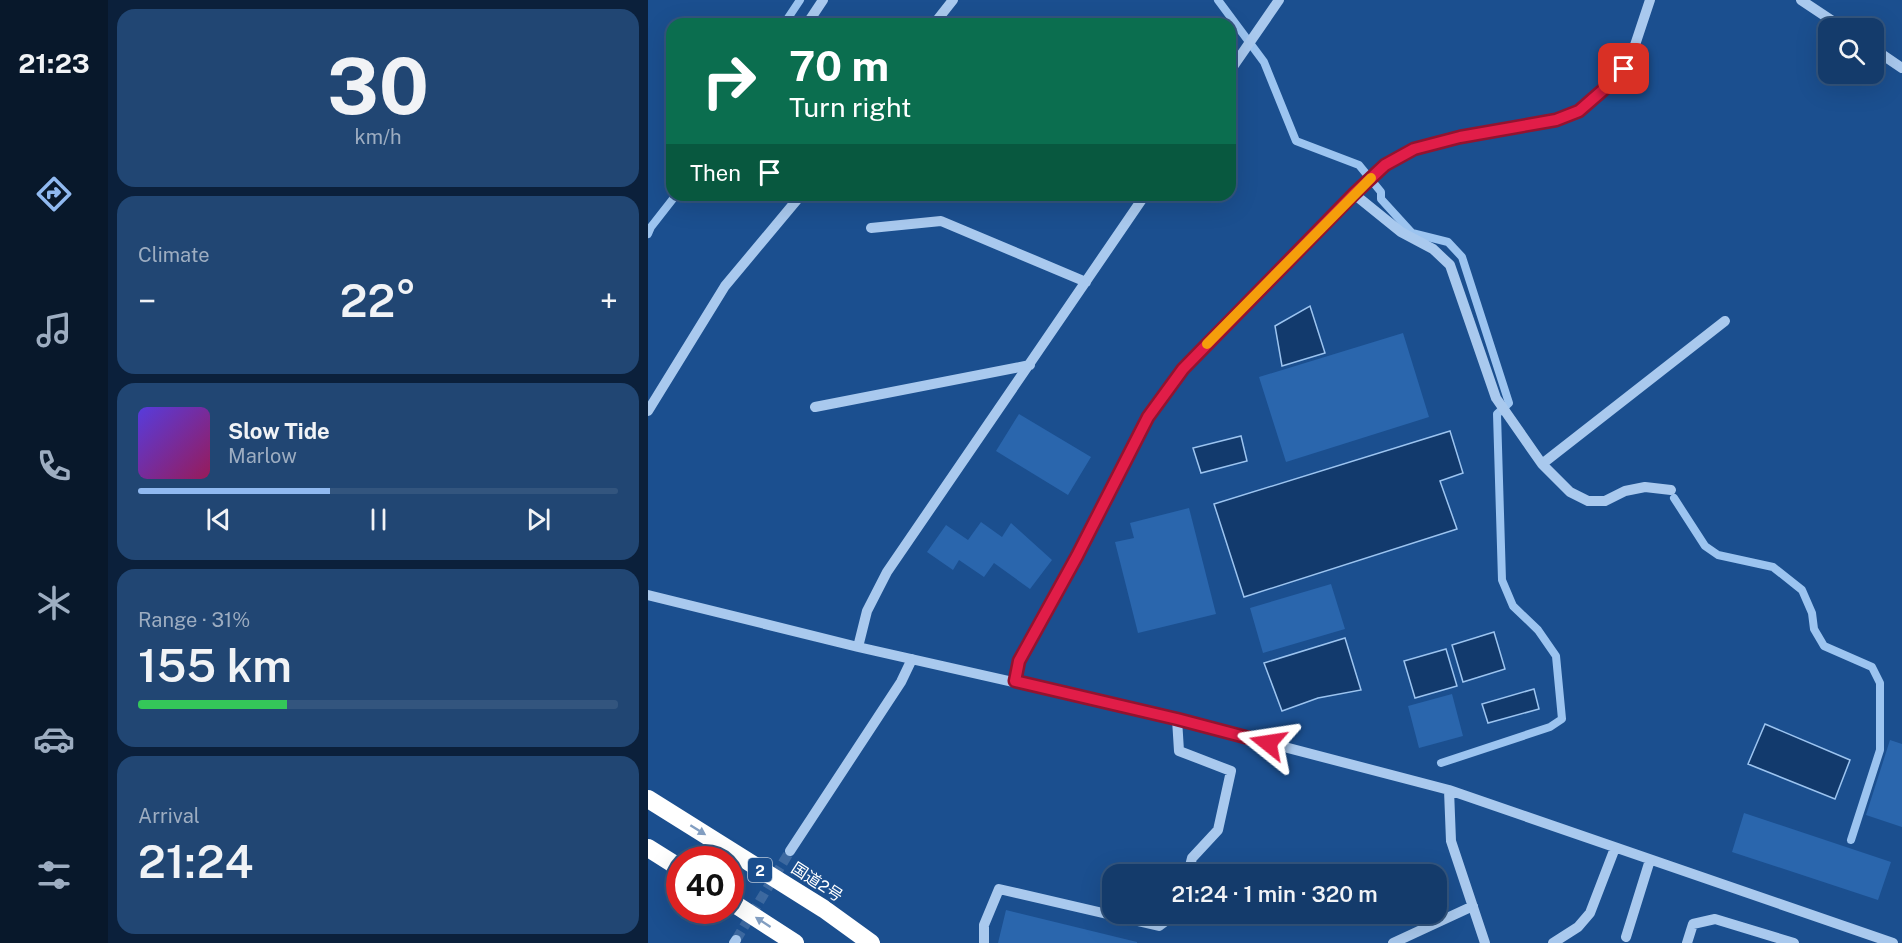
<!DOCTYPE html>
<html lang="en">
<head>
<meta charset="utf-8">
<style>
	body { margin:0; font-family:"Public Sans","Noto Sans JP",sans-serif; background:#214673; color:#f1f3f6; height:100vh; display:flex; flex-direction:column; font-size:22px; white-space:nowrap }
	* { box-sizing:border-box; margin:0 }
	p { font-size:20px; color:#9dadc1 }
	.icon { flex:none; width:33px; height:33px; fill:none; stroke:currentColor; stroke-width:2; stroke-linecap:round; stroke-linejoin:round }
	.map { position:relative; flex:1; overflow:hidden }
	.panel { display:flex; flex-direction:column; gap:9px; padding:9px; background:#0b203b; width:540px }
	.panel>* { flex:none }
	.guide { position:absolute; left:18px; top:18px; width:570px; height:183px; border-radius:18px; box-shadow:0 6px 24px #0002,0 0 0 2px #33557e; background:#0b6e4f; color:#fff; overflow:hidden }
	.fabs { position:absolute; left:1170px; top:18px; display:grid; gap:12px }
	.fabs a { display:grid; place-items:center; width:66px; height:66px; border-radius:12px; background:#143b6b; box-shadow:0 6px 24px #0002,0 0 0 2px #33557e; font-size:30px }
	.speed { position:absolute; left:18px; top:846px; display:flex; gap:12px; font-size:30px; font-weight:700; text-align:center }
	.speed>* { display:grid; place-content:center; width:78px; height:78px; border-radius:50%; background:#143b6b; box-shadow:0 6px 24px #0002,0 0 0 2px #33557e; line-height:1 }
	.speed .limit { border:9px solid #d22; background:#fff; color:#111 }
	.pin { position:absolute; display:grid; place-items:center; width:51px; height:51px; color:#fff; margin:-26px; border-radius:12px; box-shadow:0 3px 9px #0006 }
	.me { position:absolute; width:66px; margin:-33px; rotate:285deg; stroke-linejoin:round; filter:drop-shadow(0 0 4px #0008) }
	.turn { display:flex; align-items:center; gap:21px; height:126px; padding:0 24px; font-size:27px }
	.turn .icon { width:78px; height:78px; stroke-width:2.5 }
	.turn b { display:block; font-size:42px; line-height:51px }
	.then { display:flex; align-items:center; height:57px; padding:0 24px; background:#0003; gap:12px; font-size:22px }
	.big { font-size:45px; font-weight:600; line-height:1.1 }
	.panel .card { flex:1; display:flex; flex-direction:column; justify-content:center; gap:9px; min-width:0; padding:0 21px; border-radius:18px; background:#214673 }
	.panel .dial { align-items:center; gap:0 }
	.dial b { font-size:78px; line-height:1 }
	.song { display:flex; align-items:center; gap:18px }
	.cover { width:72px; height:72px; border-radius:9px; background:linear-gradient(135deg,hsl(250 70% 55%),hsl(330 70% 35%)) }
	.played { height:6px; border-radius:3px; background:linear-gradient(90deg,#90b9f0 40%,#33557e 40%) }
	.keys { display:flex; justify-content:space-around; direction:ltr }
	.heat { display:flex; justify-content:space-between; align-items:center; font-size:33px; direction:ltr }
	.charge { height:9px; border-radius:4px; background:linear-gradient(90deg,#34c759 31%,#33557e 0) }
	.trip { position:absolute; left:454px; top:864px; width:345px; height:60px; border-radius:18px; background:#143b6b; box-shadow:0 6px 24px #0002,0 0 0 2px #33557e; font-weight:600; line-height:60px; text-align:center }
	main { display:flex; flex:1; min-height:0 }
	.dock { display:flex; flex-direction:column; width:108px; justify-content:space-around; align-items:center; background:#08182b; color:#9dadc1 }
	.dock .icon { width:42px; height:42px }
	.dock .active { color:#90b9f0 }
	.dock b { font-size:27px; color:#f1f3f6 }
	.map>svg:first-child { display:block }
</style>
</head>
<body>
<main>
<nav class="dock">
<b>21:23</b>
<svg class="icon active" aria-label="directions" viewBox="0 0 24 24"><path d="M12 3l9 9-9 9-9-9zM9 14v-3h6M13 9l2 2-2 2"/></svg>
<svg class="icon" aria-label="music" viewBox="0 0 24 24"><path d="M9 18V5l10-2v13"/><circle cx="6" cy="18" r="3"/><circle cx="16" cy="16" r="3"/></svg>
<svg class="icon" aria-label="phone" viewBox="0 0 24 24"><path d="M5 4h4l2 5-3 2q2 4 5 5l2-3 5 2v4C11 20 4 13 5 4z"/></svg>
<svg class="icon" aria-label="climate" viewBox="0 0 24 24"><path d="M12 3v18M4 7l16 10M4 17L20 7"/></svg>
<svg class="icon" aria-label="car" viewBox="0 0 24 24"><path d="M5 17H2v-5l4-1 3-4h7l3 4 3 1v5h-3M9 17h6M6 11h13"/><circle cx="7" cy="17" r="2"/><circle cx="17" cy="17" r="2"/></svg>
<svg class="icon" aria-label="filters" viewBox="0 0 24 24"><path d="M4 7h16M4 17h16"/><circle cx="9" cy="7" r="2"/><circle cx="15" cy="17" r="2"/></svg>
</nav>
<section class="panel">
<div class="card dial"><b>30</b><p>km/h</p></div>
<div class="card"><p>Climate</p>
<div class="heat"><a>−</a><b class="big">22°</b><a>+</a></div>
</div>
<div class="card">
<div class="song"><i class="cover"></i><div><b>Slow Tide</b><p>Marlow</p></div></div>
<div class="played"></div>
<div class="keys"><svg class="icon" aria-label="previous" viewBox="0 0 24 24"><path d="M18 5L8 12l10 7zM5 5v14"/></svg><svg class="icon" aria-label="pause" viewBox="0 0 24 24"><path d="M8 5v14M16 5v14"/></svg><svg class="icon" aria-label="next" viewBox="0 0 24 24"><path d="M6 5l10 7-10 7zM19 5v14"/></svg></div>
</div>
<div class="card"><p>Range · 31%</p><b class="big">155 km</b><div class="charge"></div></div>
<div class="card"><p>Arrival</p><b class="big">21:24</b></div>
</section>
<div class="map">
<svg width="1254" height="943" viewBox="0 0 1254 943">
	<rect width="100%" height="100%" fill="#1b4f8f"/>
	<!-- water -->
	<path fill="#123a6d" stroke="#9cc4f0" stroke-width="1.5" d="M662 306 677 353 634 366 627 326Z
		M802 431 815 473 792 481 809 529 596 597 566 504Z
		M593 436 599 461 553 473 545 448Z
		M846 632 857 669 815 682 804 645Z
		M697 638 713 690 670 698 634 711 616 663Z
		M798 649 809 686 767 698 756 661Z
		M886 689 891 709 840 723 834 704Z
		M1117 724 1202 760 1187 799 1100 764Z"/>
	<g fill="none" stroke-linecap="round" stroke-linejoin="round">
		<!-- stream -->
		<path stroke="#9cc4f0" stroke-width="8" d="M570 0 616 62 648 141 711 165 733 192V199L764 233 800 242 814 257 861 403 849 414 854 580 865 606 890 630 908 656 914 719 902 727 793 763
			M136 24 152 0
			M0 234 3 227 28 195
			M1026 498 1057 546 1070 555 1125 567 1154 590 1164 613 1166 629 1176 646 1224 667 1232 683V750L1203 840"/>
	</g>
	<!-- building -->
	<path fill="#2a66ad" d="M755 333 781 417 638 462 611 377Z
		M371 414 443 457 420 495 348 451Z
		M541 508 568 614 490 633 467 542 486 538 482 523Z
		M333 522 354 537 363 523 404 560 382 589 346 563 336 577 311 560 305 570 279 552 298 525 320 540Z
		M683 584 697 629 615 653 602 608Z
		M804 694 815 736 771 748 760 706Z
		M1242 740 1254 744V827L1218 815Z
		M1096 813 1243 862 1230 900 1084 852Z
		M358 910 489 942V943H350Z"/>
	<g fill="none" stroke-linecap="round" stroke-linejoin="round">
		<!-- minor-tunnel -->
		<path stroke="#3d69a0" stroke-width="10" stroke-dasharray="10 5" stroke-linecap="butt" d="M88 940 142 851"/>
		<!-- minor -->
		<path stroke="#a9c9ee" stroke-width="10" d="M1153 0 1195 28
			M159 24 175 0
			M286 24 305 0
			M1226 49 1254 68
			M582 71 631 0
			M706 194 753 232 785 249 802 265 848 398 894 464 922 492 940 501H957L977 491 997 487 1023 490
			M223 228 293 221 438 282
			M167 407 382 365
			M0 411 77 286 153 195
			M894 464 1077 321
			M0 595 210 647 529 719 801 790 1245 943
			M210 647 219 611 239 572 497 195
			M367 681 371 661 429 556 500 417 535 369 706 194 737 165 766 149 812 137 908 120 931 111 962 84 976 69 985 51 1002 0
			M529 719 531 751 583 771 570 830 544 858 540 874
			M801 790 803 841 837 943
			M142 851 253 682 264 659
			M978 937 1002 860
			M86 943 88 940
			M336 943V925L351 889 511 926 527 914
			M745 943 825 906
			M905 943 930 927 942 913 967 848
			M1039 943 1045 924 1067 919 1146 943"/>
		<!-- highway -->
		<path stroke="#fff" stroke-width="18" d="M0 799 176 909 223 943
			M0 848 32 868
			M82 901 147 943"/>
	</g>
	<!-- one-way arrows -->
	<defs><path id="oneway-solid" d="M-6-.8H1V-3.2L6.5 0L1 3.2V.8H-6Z" transform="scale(1.5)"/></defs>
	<g fill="#829ec1">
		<use href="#oneway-solid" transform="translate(50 830) rotate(32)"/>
		<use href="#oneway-solid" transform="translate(115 922) rotate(-147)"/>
	</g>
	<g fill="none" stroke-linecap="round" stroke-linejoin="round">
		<defs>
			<path id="route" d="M620 743 529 719 367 681 371 661 429 556 500 417 535 369 706 194 737 165 766 149 812 137 908 120 931 111 962 84 976 69"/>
		</defs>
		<!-- route casing -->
		<use href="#route" stroke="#92132f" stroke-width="15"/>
		<!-- route -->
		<use href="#route" stroke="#e11d48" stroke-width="10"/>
		<!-- slow -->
		<path stroke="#f59e0b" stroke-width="10" d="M559 344 723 178"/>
	</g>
	<g text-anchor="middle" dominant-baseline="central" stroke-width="6" stroke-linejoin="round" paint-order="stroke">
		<!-- shield labels -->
		<rect fill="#1b4f8f" stroke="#bbcadd" stroke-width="1.5" x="100" y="858" width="24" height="24" rx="4.5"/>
		<g font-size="15" font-weight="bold" fill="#fff">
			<text x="112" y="870">2</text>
		</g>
		<!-- street labels -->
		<g font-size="16" fill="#fff" stroke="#1b4f8f">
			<text transform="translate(169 882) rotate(33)">国道2号</text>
		</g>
	</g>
</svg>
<div class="fabs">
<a><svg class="icon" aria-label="search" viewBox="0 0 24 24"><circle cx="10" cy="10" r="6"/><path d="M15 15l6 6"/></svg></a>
</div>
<div class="speed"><div class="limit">40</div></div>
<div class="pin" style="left:976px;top:69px;background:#d93025"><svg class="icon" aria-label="arrive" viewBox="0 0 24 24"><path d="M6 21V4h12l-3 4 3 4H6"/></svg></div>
<svg class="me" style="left:620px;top:743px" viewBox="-20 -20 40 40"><path d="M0-17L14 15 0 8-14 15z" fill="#e11d48" stroke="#fff" stroke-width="4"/></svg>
<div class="trip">21:24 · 1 min · 320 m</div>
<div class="guide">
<div class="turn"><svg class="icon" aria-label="right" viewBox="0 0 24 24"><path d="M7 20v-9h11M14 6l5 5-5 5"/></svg><div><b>70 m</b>Turn right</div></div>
<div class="then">Then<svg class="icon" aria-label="arrive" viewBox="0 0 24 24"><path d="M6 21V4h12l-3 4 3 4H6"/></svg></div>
</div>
</div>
</main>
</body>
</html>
